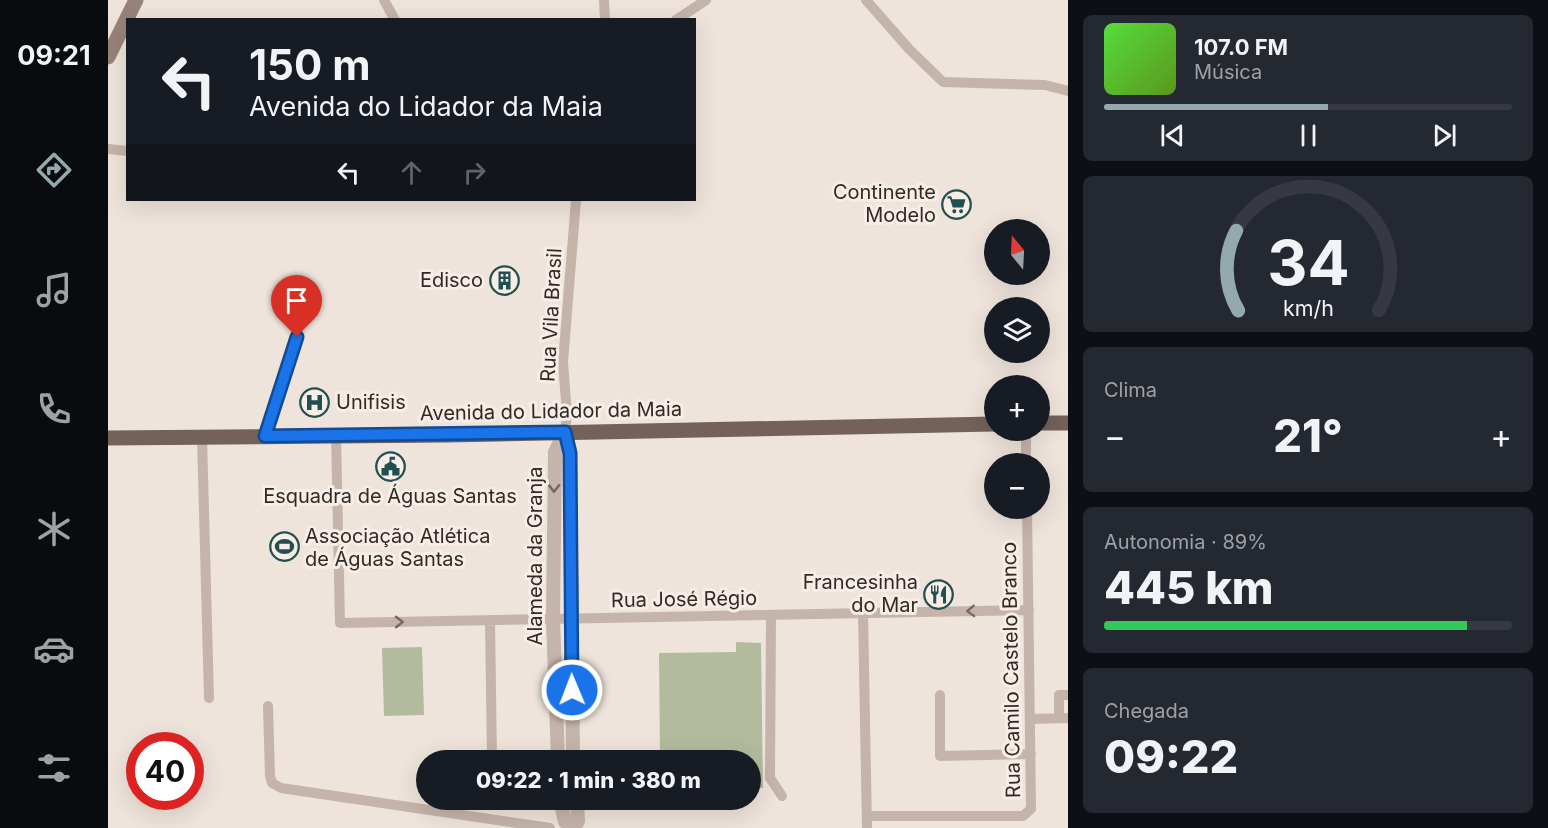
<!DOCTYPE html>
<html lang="pt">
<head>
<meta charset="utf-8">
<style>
	body { margin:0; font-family:Inter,sans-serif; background:#242831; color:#f1f3f6; height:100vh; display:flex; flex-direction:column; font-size:22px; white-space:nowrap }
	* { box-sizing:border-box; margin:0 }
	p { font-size:20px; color:#9ea1a6 }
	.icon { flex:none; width:33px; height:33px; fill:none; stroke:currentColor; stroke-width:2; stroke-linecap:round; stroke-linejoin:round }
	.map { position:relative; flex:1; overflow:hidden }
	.drawer { display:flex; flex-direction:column; gap:15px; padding:15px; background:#0d0f14; width:480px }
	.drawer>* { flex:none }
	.banner { position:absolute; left:18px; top:18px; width:570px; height:183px; border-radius:0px; box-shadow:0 6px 24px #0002; background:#171b24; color:#f1f3f6; overflow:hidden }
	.needle { width:39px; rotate:342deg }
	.tools { position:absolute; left:876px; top:219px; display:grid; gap:12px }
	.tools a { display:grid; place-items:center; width:66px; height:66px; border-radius:50%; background:#171b24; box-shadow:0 6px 24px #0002; font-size:30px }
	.speed { position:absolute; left:18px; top:732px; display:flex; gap:12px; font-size:30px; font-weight:700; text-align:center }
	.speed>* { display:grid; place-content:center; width:78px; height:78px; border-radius:50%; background:#171b24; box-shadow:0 6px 24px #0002; line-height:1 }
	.speed .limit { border:9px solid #d22; background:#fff; color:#111 }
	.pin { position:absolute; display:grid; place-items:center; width:51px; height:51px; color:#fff; margin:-62px -26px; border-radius:50% 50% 50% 0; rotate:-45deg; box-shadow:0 0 6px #0007 }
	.pin .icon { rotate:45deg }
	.me { position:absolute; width:66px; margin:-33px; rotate:359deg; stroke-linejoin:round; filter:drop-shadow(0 0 4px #0008) }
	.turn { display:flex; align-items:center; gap:21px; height:126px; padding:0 24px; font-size:27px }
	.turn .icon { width:78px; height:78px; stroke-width:2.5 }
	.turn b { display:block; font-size:42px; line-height:51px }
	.lanes { display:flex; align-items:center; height:57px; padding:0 24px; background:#0003; justify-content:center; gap:30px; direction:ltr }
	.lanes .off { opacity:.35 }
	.big { font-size:45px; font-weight:800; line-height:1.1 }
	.drawer .card { flex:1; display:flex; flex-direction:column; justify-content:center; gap:9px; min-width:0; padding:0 21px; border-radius:9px; background:#242831 }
	.drawer .dial { align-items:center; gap:0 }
	.dial svg { height:156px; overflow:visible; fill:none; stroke:#363941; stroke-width:7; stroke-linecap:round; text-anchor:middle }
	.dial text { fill:#f1f3f6; stroke:none }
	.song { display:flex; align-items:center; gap:18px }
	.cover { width:72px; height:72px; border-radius:9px; background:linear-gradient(135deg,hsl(110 70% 55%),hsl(90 70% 35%)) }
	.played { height:6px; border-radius:3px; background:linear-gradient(90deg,#94a9ab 55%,#363941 55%) }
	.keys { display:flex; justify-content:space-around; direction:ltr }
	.heat { display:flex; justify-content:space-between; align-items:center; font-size:33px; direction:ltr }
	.charge { height:9px; border-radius:4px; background:linear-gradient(90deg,#34c759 89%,#363941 0) }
	.trip { position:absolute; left:308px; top:750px; width:345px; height:60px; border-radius:30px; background:#171b24; box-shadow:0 6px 24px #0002; font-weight:800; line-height:60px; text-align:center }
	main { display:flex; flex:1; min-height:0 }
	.menu { display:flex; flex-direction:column; width:108px; justify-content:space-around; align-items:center; background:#090b0e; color:#9ea1a6 }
	.menu .icon { width:42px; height:42px }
	.menu .selected { color:#94a9ab }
	.menu b { font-size:27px; color:#f1f3f6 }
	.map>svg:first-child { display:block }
</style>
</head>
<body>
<main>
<nav class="menu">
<b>09:21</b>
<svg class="icon selected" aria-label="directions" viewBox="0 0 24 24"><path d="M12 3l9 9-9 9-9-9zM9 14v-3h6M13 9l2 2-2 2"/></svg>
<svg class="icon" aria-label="music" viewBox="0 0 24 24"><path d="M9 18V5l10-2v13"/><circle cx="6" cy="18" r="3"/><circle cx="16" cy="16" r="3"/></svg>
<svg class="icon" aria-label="phone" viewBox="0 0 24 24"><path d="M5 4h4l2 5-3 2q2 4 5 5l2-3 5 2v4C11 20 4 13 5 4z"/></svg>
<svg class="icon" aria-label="climate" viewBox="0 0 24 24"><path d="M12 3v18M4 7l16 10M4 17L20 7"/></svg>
<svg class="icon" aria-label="car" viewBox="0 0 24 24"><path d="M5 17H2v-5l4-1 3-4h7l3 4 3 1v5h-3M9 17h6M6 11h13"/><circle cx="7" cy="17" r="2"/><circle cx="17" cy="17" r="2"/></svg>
<svg class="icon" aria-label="filters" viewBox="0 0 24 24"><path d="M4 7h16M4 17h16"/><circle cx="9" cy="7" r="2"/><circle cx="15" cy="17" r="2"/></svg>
</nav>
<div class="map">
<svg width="960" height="828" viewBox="0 0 960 828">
	<rect width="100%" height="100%" fill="#eee4db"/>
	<!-- green -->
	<path fill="#b3bb9d" d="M628 642 653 643 655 788H644L642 760H552L551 653 628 652Z
		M314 647 316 715 276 716 274 648Z"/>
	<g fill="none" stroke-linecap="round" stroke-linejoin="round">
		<!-- minor -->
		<path stroke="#c5b4a9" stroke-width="10" d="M276 0 287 20
			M496 0 497 20
			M758 0 801 49 835 82 937 85 960 91
			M568 20 598 0
			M0 149 20 151
			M918 430V464
			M457 432 459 415 455 362 468 200
			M228 435 232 623 921 610
			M94 437 101 698
			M157 437 189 337
			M755 613 759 828
			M663 615 662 778 674 796
			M382 620 384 760
			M832 695V756L923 754
			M160 706 162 776 164 783 173 788 442 828
			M951 718V695H960
			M923 719 960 718
			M759 816H915L923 809 919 508"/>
		<!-- tertiary -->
		<path stroke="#c5b4a9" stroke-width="14" d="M457 432 462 453 465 760
			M450 760 445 619 447 452 457 432
			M452 800 457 822 465 828
			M466 828 470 821 469 800"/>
		<!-- secondary -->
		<path stroke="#98837a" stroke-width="15" d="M0 57 28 0"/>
		<!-- primary -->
		<path stroke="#73615a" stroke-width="15" d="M932 423H960
			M0 438 339 435 886 424"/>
	</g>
	<!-- one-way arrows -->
	<defs><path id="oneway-chevron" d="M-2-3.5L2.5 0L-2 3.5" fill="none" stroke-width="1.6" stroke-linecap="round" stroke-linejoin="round" transform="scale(1.5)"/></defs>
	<g stroke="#756862">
		<use href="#oneway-chevron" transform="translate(446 488) rotate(91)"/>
		<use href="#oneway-chevron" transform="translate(863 611) rotate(178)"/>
		<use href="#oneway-chevron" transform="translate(291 622) rotate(-1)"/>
	</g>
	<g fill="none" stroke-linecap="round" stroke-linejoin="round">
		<defs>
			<path id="route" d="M189 337 157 436 457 432 462 453 464 690"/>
		</defs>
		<!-- route casing -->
		<use href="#route" stroke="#114b97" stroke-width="15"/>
		<!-- route -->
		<use href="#route" stroke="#1a73e8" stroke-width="10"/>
	</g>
	<!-- icons -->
	<defs>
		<symbol id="supermarket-ring" viewBox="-11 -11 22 22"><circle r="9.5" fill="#f6eee7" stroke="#224f4f" stroke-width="1.5"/><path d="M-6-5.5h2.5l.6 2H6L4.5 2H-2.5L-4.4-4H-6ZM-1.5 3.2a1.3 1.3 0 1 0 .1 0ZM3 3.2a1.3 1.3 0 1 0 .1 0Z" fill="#224f4f"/></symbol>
		<symbol id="building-ring" viewBox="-11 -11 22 22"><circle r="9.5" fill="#f6eee7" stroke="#224f4f" stroke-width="1.5"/><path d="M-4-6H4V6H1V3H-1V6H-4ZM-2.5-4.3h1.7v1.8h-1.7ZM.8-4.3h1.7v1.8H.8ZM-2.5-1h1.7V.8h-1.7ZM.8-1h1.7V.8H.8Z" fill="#224f4f"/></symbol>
		<symbol id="hospital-ring" viewBox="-11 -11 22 22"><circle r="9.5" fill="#f6eee7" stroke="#224f4f" stroke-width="1.5"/><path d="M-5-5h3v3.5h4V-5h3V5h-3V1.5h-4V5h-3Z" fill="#224f4f"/></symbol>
		<symbol id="civic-ring" viewBox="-11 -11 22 22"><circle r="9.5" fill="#f6eee7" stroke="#224f4f" stroke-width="1.5"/><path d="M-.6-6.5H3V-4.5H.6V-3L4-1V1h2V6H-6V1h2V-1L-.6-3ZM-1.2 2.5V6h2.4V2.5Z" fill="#224f4f"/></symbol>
		<symbol id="stadium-ring" viewBox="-11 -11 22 22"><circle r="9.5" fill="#f6eee7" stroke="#224f4f" stroke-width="1.5"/><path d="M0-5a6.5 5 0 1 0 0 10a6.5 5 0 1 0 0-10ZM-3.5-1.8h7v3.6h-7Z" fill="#224f4f"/></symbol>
		<symbol id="restaurant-ring" viewBox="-11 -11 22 22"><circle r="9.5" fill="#f6eee7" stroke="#224f4f" stroke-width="1.5"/><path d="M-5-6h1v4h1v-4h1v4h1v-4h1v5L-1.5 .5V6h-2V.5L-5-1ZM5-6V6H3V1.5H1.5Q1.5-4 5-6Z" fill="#224f4f"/></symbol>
	</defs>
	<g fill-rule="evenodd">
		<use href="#supermarket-ring" x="832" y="188" width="33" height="33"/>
		<use href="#building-ring" x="380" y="264" width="33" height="33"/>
		<use href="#hospital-ring" x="190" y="386" width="33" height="33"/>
		<use href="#civic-ring" x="266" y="450" width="33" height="33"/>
		<use href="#stadium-ring" x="160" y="530" width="33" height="33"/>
		<use href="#restaurant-ring" x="814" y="578" width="33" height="33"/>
	</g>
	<g text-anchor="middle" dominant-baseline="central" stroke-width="6" stroke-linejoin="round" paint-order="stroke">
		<!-- poi labels -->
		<g font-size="20" fill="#332a28" stroke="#f6eee7" text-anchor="end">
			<text x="828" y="192">Continente<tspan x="828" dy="23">Modelo</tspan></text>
			<text x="375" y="280">Edisco</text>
			<text x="228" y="402" text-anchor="start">Unifisis</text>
			<text x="282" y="496" text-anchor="middle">Esquadra de Águas Santas</text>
			<text x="197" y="536" text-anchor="start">Associação Atlética<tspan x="197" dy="23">de Águas Santas</tspan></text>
			<text x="810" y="582">Francesinha<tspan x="810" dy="23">do Mar</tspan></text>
		</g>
		<!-- street labels -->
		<g font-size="20" fill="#332a28" stroke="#f6eee7">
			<text transform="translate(443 315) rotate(-87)">Rua Vila Brasil</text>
			<text transform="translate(443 411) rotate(-1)">Avenida do Lidador da Maia</text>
			<text transform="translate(427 556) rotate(-90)">Alameda da Granja</text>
			<text transform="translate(576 599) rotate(-1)">Rua José Régio</text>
			<text transform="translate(903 670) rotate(-91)">Rua Camilo Castelo Branco</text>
		</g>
	</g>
</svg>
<div class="tools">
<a><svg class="needle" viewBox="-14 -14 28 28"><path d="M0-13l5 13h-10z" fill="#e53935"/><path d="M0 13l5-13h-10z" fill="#9ea1a6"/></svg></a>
<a><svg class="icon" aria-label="layers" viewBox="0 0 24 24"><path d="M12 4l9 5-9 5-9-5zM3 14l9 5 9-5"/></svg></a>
<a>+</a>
<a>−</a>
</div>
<div class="speed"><div class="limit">40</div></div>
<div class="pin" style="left:189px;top:337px;background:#d93025"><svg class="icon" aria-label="arrive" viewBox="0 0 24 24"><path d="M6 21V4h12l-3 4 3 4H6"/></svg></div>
<svg class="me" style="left:464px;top:690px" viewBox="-20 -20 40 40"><circle r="17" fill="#1a73e8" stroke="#fff" stroke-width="3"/><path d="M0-11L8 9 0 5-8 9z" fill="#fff"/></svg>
<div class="trip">09:22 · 1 min · 380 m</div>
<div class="banner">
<div class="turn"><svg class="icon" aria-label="left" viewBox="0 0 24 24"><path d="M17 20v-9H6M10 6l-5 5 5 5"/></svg><div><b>150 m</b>Avenida do Lidador da Maia</div></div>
<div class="lanes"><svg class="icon" aria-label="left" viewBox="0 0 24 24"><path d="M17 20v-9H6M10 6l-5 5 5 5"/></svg><svg class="icon off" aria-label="ahead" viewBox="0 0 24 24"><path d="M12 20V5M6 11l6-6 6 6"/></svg><svg class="icon off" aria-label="right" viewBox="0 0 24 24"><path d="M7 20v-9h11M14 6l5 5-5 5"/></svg></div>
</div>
</div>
<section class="drawer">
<div class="card">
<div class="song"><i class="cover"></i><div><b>107.0 FM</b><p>Música</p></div></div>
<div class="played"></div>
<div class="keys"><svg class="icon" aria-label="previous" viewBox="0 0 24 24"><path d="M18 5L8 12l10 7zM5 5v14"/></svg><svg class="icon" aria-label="pause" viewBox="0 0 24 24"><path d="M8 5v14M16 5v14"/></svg><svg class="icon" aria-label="next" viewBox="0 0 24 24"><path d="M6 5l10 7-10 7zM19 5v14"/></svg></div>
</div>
<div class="card dial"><svg viewBox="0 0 100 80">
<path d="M14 69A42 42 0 1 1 86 69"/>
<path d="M14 69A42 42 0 0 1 13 28" stroke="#94a9ab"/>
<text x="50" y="56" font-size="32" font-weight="700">34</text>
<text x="50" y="72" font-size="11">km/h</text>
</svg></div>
<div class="card"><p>Clima</p>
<div class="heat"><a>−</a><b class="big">21°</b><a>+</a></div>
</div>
<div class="card"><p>Autonomia · 89%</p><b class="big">445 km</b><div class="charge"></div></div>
<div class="card"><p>Chegada</p><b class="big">09:22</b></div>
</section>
</main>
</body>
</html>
